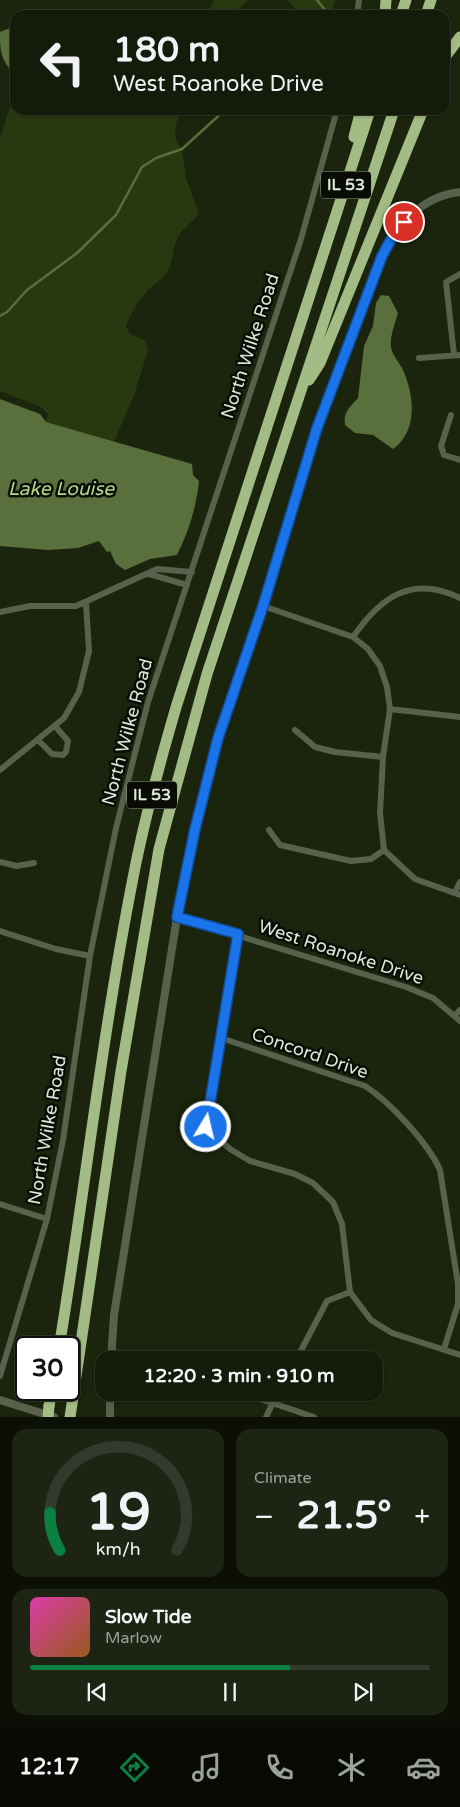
<!DOCTYPE html>
<html lang="en">
<head>
<meta charset="utf-8">
<style>
	body { margin:0; font-family:"Varela Round",sans-serif; background:#1d2413; color:#f1f3f6; height:100vh; display:flex; flex-direction:column; font-size:19px; white-space:nowrap }
	* { box-sizing:border-box; margin:0 }
	p { font-size:16px; color:#9da19c }
	.icon { flex:none; width:28px; height:28px; fill:none; stroke:currentColor; stroke-width:2; stroke-linecap:round; stroke-linejoin:round }
	.map { position:relative; height:1417px; overflow:hidden }
	.sheet { display:flex; flex-direction:column; gap:12px; padding:12px; background:#0b0f06; flex:1 }
	.sheet>* { flex:none }
	.hud { position:absolute; left:10px; top:10px; width:440px; height:105px; border-radius:15px; box-shadow:0 1px 4px #0004,0 0 0 1px #33392b; background:#141b0a; color:#f1f3f6; overflow:hidden }
	.speed { position:absolute; left:15px; top:1336px; display:flex; gap:10px; font-size:25px; font-weight:700; text-align:center }
	.speed>* { display:grid; place-content:center; width:65px; height:65px; border-radius:50%; background:#141b0a; box-shadow:0 1px 4px #0004,0 0 0 1px #33392b; line-height:1 }
	.speed .limit { border:2px solid #111; border-radius:8px; background:#fff; color:#111 }
	.pin { position:absolute; display:grid; place-items:center; width:42px; height:42px; color:#fff; margin:-21px; border:2px solid #fff; border-radius:50%; box-shadow:0 1px 5px #0007 }
	.me { position:absolute; width:55px; margin:-28px; rotate:9deg; stroke-linejoin:round; filter:drop-shadow(0 0 4px #0008) }
	.turn { display:flex; align-items:center; gap:18px; height:105px; padding:0 20px; font-size:22px }
	.turn .icon { width:65px; height:65px; stroke-width:2.5 }
	.turn b { display:block; font-size:35px; line-height:42px }
	.big { font-size:38px; font-weight:700; line-height:1.1 }
	.sheet .tile { flex:1; display:flex; flex-direction:column; justify-content:center; gap:8px; min-width:0; padding:0 18px; border-radius:15px; background:#1d2413 }
	.sheet .dial { align-items:center; gap:0 }
	.dial svg { height:130px; overflow:visible; fill:none; stroke:#33392b; stroke-width:7; stroke-linecap:round; text-anchor:middle }
	.dial text { fill:#f1f3f6; stroke:none }
	.song { display:flex; align-items:center; gap:15px }
	.cover { width:60px; height:60px; border-radius:8px; background:linear-gradient(135deg,hsl(320 70% 55%),hsl(30 70% 35%)) }
	.played { height:5px; border-radius:2px; background:linear-gradient(90deg,#0b8043 65%,#33392b 65%) }
	.keys { display:flex; justify-content:space-around; direction:ltr }
	.heat { display:flex; justify-content:space-between; align-items:center; font-size:28px; direction:ltr }
	.sheet .tiles { flex:1; display:grid; gap:12px; grid-template-columns:1fr 1fr }
	.tile:last-child { grid-column:span 2 }
	.trip { position:absolute; left:95px; top:1351px; width:288px; height:50px; border-radius:15px; background:#141b0a; box-shadow:0 1px 4px #0004,0 0 0 1px #33392b; font-weight:700; line-height:50px; text-align:center }
	.tab-bar { display:flex; height:80px; justify-content:space-around; align-items:center; background:#080b04; color:#9da19c }
	.tab-bar .icon { width:35px; height:35px }
	.tab-bar .selected { color:#0b8043 }
	.tab-bar b { font-size:22px; color:#f1f3f6 }
	.map>svg:first-child { display:block }
</style>
</head>
<body>
<div class="map">
<svg width="460" height="1417" viewBox="0 0 460 1417">
	<rect width="100%" height="100%" fill="#1b240d"/>
	<!-- green -->
	<path fill="#28380f" d="M214 0H248L232 15H203L211 7Z
		M287 0H335L331 15H304L300 14Z
		M15 91V110H180C177 124 170 138 182 149L186 178 199 214C193 222 182 229 178 237 172 248 174 263 166 274 161 280 154 284 148 290 139 300 131 313 126 326L130 334 145 340 148 351 134 395 114 442 46 422 48 414 41 407 0 391V138Z"/>
	<!-- water -->
	<path fill="#5a703c" d="M10 28 15 30V76C1 58 0 54 0 32Z
		M381 295 389 296 398 313C395 324 390 335 391 347 392 354 398 361 402 368 414 393 419 430 393 449L373 435 355 433 345 425C343 412 350 407 358 398L364 346 373 326 376 303Z
		M0 399 40 414 46 422 192 464 193 475 199 481C196 508 189 531 177 555L150 559 125 570 116 564 110 551 107 552 99 541 78 548 48 550 0 546Z"/>
	<g fill="none" stroke-linecap="round" stroke-linejoin="round">
		<!-- stream -->
		<path stroke="#5a703c" stroke-width="2.5" d="M317 0 329 15
			M0 316 7 312 27 290 77 253 116 215 142 167 156 158 182 149 225 110"/>
		<!-- minor -->
		<path stroke="#57614b" stroke-width="6" d="M357 15 359 0
			M454 355 446 282 460 274
			M419 358 460 355
			M451 415 441 446 444 455 460 460
			M149 574 187 585
			M263 606 353 637 368 649 380 666 387 687 390 709 383 757 380 813 384 850 415 879 460 895
			M0 612 30 606H76L157 569 192 572
			M353 637C380 598 411 574 460 598
			M390 709 460 717
			M295 730 315 747 335 752 383 757
			M38 740 52 754 63 755 66 752 68 741 55 726
			M0 770 64 718 79 692 89 651 86 603
			M269 830 280 845 351 861 371 859 384 850
			M0 862 17 866 34 863
			M455 892 460 882
			M177 917 406 987 433 998 460 1021
			M0 931 56 949 90 956
			M238 934 206 1127 230 1149 250 1161 295 1174 313 1183 333 1202 342 1224 350 1292 371 1320 392 1333 460 1355
			M455 1015 460 1010
			M221 1038 365 1086C390 1102 428 1143 440 1170L458 1284V1304L444 1349
			M0 1204 47 1219
			M112 1351 139 1360
			M296 1360 327 1301 350 1292
			M0 1376 47 1219 63 1140 90 956 116 828 148 702 301 239 337 110
			M240 1392 314 1417
			M266 1417 278 1392"/>
		<!-- tertiary -->
		<path stroke="#57614b" stroke-width="8" d="M111 1360 114 1315 177 917 195 829 219 738 263 606 317 429 382 256C399 224 422 196 460 192
			M0 1400 54 1417
			M110 1417V1392"/>
		<!-- motorway -->
		<path stroke="#a3bc85" stroke-width="11" d="M385 15 386 0
			M401 15 406 0
			M426 15 431 0
			M445 57 460 37
			M354 137 361 110
			M309 380 320 363 423 110
			M59 1348C86 1184 104 1019 137 858 148 806 162 755 177 704L370 110
			M49 1406 52 1390
			M70 1417 121 1071 159 849 207 674 394 110"/>
		<!-- motorway-bridge -->
		<path stroke="#a3bc85" stroke-width="11" d="M48 1417 49 1406"/>
	</g>
	<g fill="none" stroke-linecap="round" stroke-linejoin="round">
		<defs>
			<path id="route" d="M206 1127 238 934 177 917 195 829 218 738 263 606 317 428 382 256 394 234 404 222"/>
		</defs>
		<!-- route casing -->
		<use href="#route" stroke="#114b97" stroke-width="12"/>
		<!-- route -->
		<use href="#route" stroke="#1a73e8" stroke-width="9"/>
	</g>
	<g text-anchor="middle" dominant-baseline="central" stroke-width="5" stroke-linejoin="round" paint-order="stroke">
		<!-- shield labels -->
		<g fill="#080c04" stroke="#9ea598" stroke-width="1">
			<rect x="321" y="171.5" width="50" height="27" rx="4"/>
			<rect x="127" y="781.5" width="50" height="27" rx="4"/>
		</g>
		<g font-size="16" font-weight="bold" fill="#dfe6d7">
			<text x="346" y="185">IL 53</text>
			<text x="152" y="795">IL 53</text>
		</g>
		<!-- street labels -->
		<g font-size="18" fill="#dfe6d7" stroke="#080c04">
			<text transform="translate(250 346) rotate(-72)">North Wilke Road</text>
			<text transform="translate(127 732) rotate(-75)">North Wilke Road</text>
			<text transform="translate(341 952) rotate(18)">West Roanoke Drive</text>
			<text transform="translate(310 1053) rotate(19)">Concord Drive</text>
			<text transform="translate(47 1130) rotate(-80)">North Wilke Road</text>
		</g>
		<!-- water labels -->
		<g font-size="19" font-style="italic" fill="#b4d688" stroke="#080c04">
			<text x="61" y="489">Lake Louise</text>
		</g>
	</g>
</svg>
<div class="speed"><div class="limit">30</div></div>
<div class="pin" style="left:404px;top:222px;background:#d93025"><svg class="icon" aria-label="arrive" viewBox="0 0 24 24"><path d="M6 21V4h12l-3 4 3 4H6"/></svg></div>
<svg class="me" style="left:206px;top:1127px" viewBox="-20 -20 40 40"><circle r="17" fill="#1a73e8" stroke="#fff" stroke-width="3"/><path d="M0-11L8 9 0 5-8 9z" fill="#fff"/></svg>
<div class="trip">12:20 · 3 min · 910 m</div>
<div class="hud">
<div class="turn"><svg class="icon" aria-label="left" viewBox="0 0 24 24"><path d="M17 20v-9H6M10 6l-5 5 5 5"/></svg><div><b>180 m</b>West Roanoke Drive</div></div>
</div>
</div>
<section class="sheet">
<div class="tiles">
<div class="tile dial"><svg viewBox="0 0 100 80">
<path d="M14 69A42 42 0 1 1 86 69"/>
<path d="M14 69A42 42 0 0 1 8 46" stroke="#0b8043"/>
<text x="50" y="56" font-size="32" font-weight="700">19</text>
<text x="50" y="72" font-size="11">km/h</text>
</svg></div>
<div class="tile"><p>Climate</p>
<div class="heat"><a>−</a><b class="big">21.5°</b><a>+</a></div>
</div>
<div class="tile">
<div class="song"><i class="cover"></i><div><b>Slow Tide</b><p>Marlow</p></div></div>
<div class="played"></div>
<div class="keys"><svg class="icon" aria-label="previous" viewBox="0 0 24 24"><path d="M18 5L8 12l10 7zM5 5v14"/></svg><svg class="icon" aria-label="pause" viewBox="0 0 24 24"><path d="M8 5v14M16 5v14"/></svg><svg class="icon" aria-label="next" viewBox="0 0 24 24"><path d="M6 5l10 7-10 7zM19 5v14"/></svg></div>
</div>
</div>
</section>
<nav class="tab-bar">
<b>12:17</b>
<svg class="icon selected" aria-label="directions" viewBox="0 0 24 24"><path d="M12 3l9 9-9 9-9-9zM9 14v-3h6M13 9l2 2-2 2"/></svg>
<svg class="icon" aria-label="music" viewBox="0 0 24 24"><path d="M9 18V5l10-2v13"/><circle cx="6" cy="18" r="3"/><circle cx="16" cy="16" r="3"/></svg>
<svg class="icon" aria-label="phone" viewBox="0 0 24 24"><path d="M5 4h4l2 5-3 2q2 4 5 5l2-3 5 2v4C11 20 4 13 5 4z"/></svg>
<svg class="icon" aria-label="climate" viewBox="0 0 24 24"><path d="M12 3v18M4 7l16 10M4 17L20 7"/></svg>
<svg class="icon" aria-label="car" viewBox="0 0 24 24"><path d="M5 17H2v-5l4-1 3-4h7l3 4 3 1v5h-3M9 17h6M6 11h13"/><circle cx="7" cy="17" r="2"/><circle cx="17" cy="17" r="2"/></svg>
</nav>
</body>
</html>
